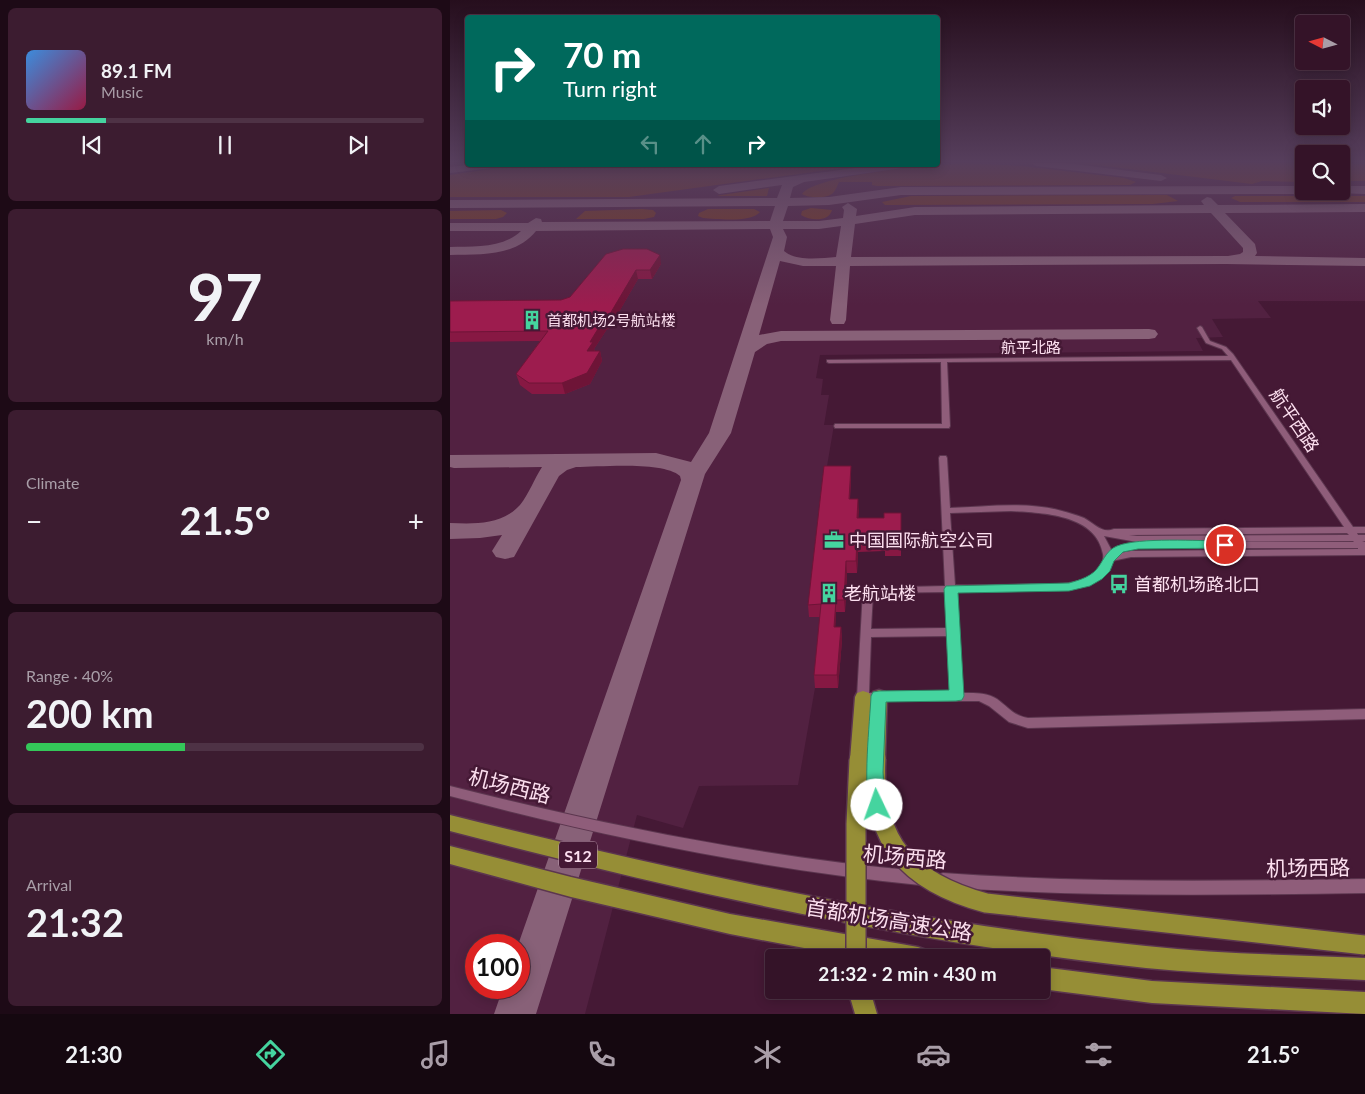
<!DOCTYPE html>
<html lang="en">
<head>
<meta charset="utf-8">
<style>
	body { margin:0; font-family:Lato,"Noto Sans SC",sans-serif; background:#3c1c30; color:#f1f3f6; height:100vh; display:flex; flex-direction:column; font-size:19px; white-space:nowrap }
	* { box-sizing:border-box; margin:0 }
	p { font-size:16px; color:#a99ea8 }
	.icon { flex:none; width:28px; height:28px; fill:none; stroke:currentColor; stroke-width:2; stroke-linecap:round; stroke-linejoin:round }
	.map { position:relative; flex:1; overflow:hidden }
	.side { display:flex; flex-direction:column; gap:8px; padding:8px; background:#1d0a16; width:450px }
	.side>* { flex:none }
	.hud { position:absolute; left:15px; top:15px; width:475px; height:152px; border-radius:5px; box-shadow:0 2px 12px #0003,0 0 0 1px #4e3245; background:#00695c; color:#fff; overflow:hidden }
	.needle { width:32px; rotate:276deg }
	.fabs { position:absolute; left:845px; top:15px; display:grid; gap:10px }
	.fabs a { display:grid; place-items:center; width:55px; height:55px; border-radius:5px; background:#341328; box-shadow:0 2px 12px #0003,0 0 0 1px #4e3245; font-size:25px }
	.speed { position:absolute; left:15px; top:934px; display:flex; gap:10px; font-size:25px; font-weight:700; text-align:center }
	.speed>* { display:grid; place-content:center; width:65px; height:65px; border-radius:50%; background:#341328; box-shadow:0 2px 12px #0003,0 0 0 1px #4e3245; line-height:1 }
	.speed .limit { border:8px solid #d22; background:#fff; color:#111 }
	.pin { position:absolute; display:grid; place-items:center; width:42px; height:42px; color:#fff; margin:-21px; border:2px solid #fff; border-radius:50%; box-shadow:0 1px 5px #0007 }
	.me { position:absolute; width:55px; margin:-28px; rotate:357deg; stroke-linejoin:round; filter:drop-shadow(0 0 4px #0008) }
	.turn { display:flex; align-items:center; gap:18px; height:105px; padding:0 15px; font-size:22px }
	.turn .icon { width:65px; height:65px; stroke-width:2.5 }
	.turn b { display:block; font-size:35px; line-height:42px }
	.lanes { display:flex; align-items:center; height:48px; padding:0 15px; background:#0003; justify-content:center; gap:25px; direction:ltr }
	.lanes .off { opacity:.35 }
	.big { font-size:38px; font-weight:700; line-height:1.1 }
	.side .card { flex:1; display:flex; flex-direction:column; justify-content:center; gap:8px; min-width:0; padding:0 18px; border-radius:8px; background:#3c1c30 }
	.side .dial { align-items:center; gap:0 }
	.dial b { font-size:65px; line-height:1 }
	.song { display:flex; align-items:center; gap:15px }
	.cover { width:60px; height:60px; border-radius:8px; background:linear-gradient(135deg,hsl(210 70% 55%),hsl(340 70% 35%)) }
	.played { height:5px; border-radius:2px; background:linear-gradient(90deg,#45d49f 20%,#4e3245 20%) }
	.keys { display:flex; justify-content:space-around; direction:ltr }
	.heat { display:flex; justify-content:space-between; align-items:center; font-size:28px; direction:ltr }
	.charge { height:8px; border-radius:4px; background:linear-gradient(90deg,#34c759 40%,#4e3245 0) }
	.trip { position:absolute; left:315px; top:949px; width:285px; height:50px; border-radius:5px; background:#341328; box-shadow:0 2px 12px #0003,0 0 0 1px #4e3245; font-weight:700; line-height:50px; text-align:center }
	.tab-bar { display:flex; height:80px; justify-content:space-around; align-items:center; background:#150810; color:#a99ea8 }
	.tab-bar .icon { width:35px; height:35px }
	.tab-bar .current { color:#45d49f }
	.tab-bar b { font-size:22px; color:#f1f3f6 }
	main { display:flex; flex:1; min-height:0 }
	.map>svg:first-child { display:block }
</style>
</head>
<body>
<main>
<section class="side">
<div class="card">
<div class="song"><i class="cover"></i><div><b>89.1 FM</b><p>Music</p></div></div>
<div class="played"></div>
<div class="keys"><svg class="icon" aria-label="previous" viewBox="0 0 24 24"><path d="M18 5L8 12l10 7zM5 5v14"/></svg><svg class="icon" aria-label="pause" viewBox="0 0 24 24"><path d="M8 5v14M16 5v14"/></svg><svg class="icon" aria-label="next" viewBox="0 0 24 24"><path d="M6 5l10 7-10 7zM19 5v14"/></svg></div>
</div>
<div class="card dial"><b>97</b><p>km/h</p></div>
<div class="card"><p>Climate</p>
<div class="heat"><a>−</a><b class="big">21.5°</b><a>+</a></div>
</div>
<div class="card"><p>Range · 40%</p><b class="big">200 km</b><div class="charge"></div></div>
<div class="card"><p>Arrival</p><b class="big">21:32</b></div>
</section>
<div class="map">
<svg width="915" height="1014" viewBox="0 0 915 1014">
	<rect width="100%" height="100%" fill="#451935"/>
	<!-- built -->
	<path fill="#522141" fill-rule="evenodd" d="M0 163H17L18 165H488V163H854V191H891V163H915V301H808L821 318 762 319 773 337 746 338 753 351 370 355 366 378 373 379 371 395H379L374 425H384L375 478 372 617 365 688 348 785 249 786 233 828 187 815 135 1014H0ZM26 945H69V988H26Z"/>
	<!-- green -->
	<path fill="#7d3a1a" d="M515 163 572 166 674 178 686 182 680 185 427 186 422 185V182H389C387 186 386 190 383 193 377 199 358 198 352 194 366 174 487 165 515 163Z
		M630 163H854V182L812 181 802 184Z
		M891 163 915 164V181H891Z
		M94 165H414L179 197H0V175L48 168Z
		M319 188 317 196H267L271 195Z
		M717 195 728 201 703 204 435 205 432 202 461 196Z
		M785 196H915V202H790L781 198Z
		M361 208 382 210C379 222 360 221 351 215L352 211Z
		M192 209 203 210 206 213 204 217 194 219H126L135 211Z
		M258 209H304L310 212C301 223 267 219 253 218L248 216 249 213Z
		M51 210 57 213 53 217 46 219H0V211Z"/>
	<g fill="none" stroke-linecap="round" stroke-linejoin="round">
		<!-- taxiway -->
		<path fill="#886178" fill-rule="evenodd" d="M581 163H616L711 175 717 178 711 181 586 166Z
			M18 165H49L43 168 0 173V167Z
			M428 165H459L453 168 354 182 343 187 340 198 379 197 451 187 854 186V191H859L854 194 451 195 379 205 338 206 333 221H369L393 218 394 210 392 207 398 203 407 209 406 216 465 207 754 205 751 201 757 197 761 198 768 205 915 204V212L775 213 805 244 807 253 805 256 915 258V266L776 264 400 266 396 320 394 324H382L380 320 386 266H353L330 261 309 335 331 331 699 329 705 330 708 334 705 338 699 339 331 341 317 344 305 352 281 433 255 474 86 1014H44L53 988H69L68 945 231 480 230 476C213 461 150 467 126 467L117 470 109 476 64 557 55 559 46 557 42 551 52 535 30 538 0 539V523C25 524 52 525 70 505 79 494 84 479 92 467L4 468 0 467V455L206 453 241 462 259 433 323 237 320 229 86 231C65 257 31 254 0 255V247C24 246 52 249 71 231H0V223H78L86 218 91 219 92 222 320 221 325 206 0 208V200L327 198 332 185 269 194 263 190 269 186ZM761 213 793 248V252L790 254 778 256 401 257 405 224 465 215ZM391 226 386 257C371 258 347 262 334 251L337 237 333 229H369Z
			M891 186H915V194L887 193 886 191H891Z"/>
		<defs>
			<path id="minor" d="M750 326 752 327 760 341 776 347 783 354 903 527H915V533H907L908 535H915V541H912L915 542V555L681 557 662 561 656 574 651 578 640 584 619 590 505 592 511 693C524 693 536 692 547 699 558 707 564 716 578 718L915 709V719L578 728 559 722 539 706 529 701H413L409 700 407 697 413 590 415 588 495 586 489 458 490 456H496L497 458 500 508C536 507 576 501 612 511 619 513 627 515 634 518 645 524 652 534 664 529L894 527 781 360 497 362 500 426 499 428H385L384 426 385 424H492L491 362 379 363 377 362V360L778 356 772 349 756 343 747 328ZM561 511C592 513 646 514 653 554 655 566 644 575 634 579 617 586 599 584 581 584 556 585 530 585 505 585L500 513ZM897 533 899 535 687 536 679 535ZM654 536 687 542 903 541 904 542H688L666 547 662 551ZM688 548H908V549L681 551 670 553 672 551ZM495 592 497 628 421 629 423 593ZM497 636 500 693H419L421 637Z
				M0 786C155 825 311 857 470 871L475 873 477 878 475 883 470 885C311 869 154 837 0 796Z
				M493 873C634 883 774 881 915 879V893C774 895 634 897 493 887L488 885 486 880 488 875Z"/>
			<path id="highway" d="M429 690 435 692 437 696 435 758 432 763 426 765 420 763 418 759 415 765 409 767 403 765 400 760 405 697 407 693 413 691 419 693 421 697 423 692Z
				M0 815C229 872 461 923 696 946 769 954 842 955 915 958V980C842 976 769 975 696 968 460 943 229 891 0 831Z
				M0 846 121 877 280 914 468 947 476 950 478 958H407L280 934 121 897 0 864Z
				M591 967 702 981 915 992V1014L702 1003 591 989Z
				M398 990H420L427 1014H405Z"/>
		</defs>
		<!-- minor casing -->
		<use href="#minor" stroke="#5c364f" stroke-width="2"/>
		<!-- highway casing -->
		<use href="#highway" stroke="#5c364f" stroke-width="3"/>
		<!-- minor -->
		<use href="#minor" fill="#8f5d7a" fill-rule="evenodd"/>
		<!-- highway -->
		<use href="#highway" fill="#968e36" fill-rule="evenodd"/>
		<defs>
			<path id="highway-bridge" d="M426 758C421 841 458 882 536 903L915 945
				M406 958V824L409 760"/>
		</defs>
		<!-- highway-bridge casing -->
		<use href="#highway-bridge" stroke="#5c364f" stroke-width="22" stroke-linecap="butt"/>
		<!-- highway-bridge -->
		<use href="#highway-bridge" stroke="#968e36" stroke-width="19"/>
	</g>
	<!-- wall -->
	<path fill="#871843" d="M156 254 211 264 202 279H188L159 329H157L144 349 145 351H150L152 361 140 384 115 394H82L70 385 66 374 90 341 0 342V301L111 300 120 297Z
		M401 466V478L400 499H408V518H434L451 513V556H435V551L408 552 407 573H397L395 612H386L385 627H391L392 640 388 688H365L364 675 370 617H359L358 605Z"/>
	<!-- shaded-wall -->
	<path fill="#6e1437" d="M210 255 211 264 202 279 200 270Z
		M186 270 188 279 159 329 157 319Z
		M154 319 157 329 144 349 145 352 137 351 140 342Z
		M150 351 152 361 140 384 115 394 112 383Z
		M401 466V478L399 511V499Z
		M408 499 409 511 408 530 407 518Z
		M407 539 408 552 407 573 406 561Z
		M396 561 397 573 395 612 394 600Z
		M386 600V612L385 640 384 627Z
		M391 627 392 640 388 688 387 675Z"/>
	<!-- building -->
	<path fill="#9d1c4e" stroke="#6e1437" d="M173 249H197L210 255 200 270H186L157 319H154L140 342H143L137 351H150L137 373 112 383H79L66 374 98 331 0 332V301L111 300 120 297 156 254Z
		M374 466H401L399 499H408L407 518H434V513H451V543L435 544V539H407L406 561H396L394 600H386L384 627H391L387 675H364L371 604 358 605Z"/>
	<!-- sky -->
	<linearGradient id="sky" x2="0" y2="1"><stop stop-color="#260e1d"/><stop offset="0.53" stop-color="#563e5c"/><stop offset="1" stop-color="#563e5c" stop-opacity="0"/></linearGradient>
	<rect width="915" height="305" fill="url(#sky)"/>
	<!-- route -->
	<path fill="#45d49f" stroke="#2d8a67" d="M775 541 781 545 779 548 688 549 673 552 664 561 660 571 652 579 640 586 619 591 508 593 514 696 512 700 506 701 436 702 433 772 435 805 433 810 427 812 421 810C412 791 420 720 421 696L423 692 429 691 499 690 494 589 496 586 619 583C630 580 643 576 649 566 654 559 657 550 667 546 689 537 749 541 775 541Z"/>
	<!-- icons -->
	<defs>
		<symbol id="building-bare" viewBox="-9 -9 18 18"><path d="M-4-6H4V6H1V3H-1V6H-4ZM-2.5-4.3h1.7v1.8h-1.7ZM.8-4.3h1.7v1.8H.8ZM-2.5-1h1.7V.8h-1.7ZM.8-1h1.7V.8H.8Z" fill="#45d49f" stroke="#451935" stroke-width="2.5" paint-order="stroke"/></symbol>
		<symbol id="office-bare" viewBox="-9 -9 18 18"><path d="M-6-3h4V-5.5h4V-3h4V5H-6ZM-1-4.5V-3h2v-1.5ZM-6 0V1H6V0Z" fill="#45d49f" stroke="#451935" stroke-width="2.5" paint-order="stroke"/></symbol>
		<symbol id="bus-bare" viewBox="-9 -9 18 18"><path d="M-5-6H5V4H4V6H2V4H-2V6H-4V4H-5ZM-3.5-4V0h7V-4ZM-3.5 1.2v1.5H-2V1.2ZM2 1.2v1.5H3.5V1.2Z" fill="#45d49f" stroke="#451935" stroke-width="2.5" paint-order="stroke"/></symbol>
	</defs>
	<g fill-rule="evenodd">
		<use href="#building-bare" x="68" y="306" width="28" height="28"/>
		<use href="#office-bare" x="370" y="526" width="28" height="28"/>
		<use href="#bus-bare" x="655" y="570" width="28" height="28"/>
		<use href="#building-bare" x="365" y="579" width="28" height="28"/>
	</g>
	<g text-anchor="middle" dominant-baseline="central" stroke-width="5" stroke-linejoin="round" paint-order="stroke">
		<!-- far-poi labels -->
		<g font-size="15" fill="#fcdfef" stroke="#451935" text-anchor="start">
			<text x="97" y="320">首都机场2号航站楼</text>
		</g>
		<!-- far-street labels -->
		<g font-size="15" fill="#fcdfef" stroke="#451935">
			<text x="581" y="347">航平北路</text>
		</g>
		<!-- shield labels -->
		<rect fill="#451935" stroke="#c5a4b7" stroke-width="1" x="109" y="841.5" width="38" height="27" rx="4"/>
		<g font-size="16" font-weight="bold" fill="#fcdfef">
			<text x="128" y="855">S12</text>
		</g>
		<!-- street labels -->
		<g font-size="18" fill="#fcdfef" stroke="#451935">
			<text transform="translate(845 420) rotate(56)">航平西路</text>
		</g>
		<!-- poi labels -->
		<g font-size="18" fill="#fcdfef" stroke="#451935" text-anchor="start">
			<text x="399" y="540">中国国际航空公司</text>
			<text x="684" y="584">首都机场路北口</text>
			<text x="394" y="593">老航站楼</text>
		</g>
		<!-- near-street labels -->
		<g font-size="21" fill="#fcdfef" stroke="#451935">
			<text transform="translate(60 785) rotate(14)">机场西路</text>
			<text transform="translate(455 856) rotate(5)">机场西路</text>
			<text transform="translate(858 867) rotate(-1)">机场西路</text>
			<text transform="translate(439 919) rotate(9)">首都机场高速公路</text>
		</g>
	</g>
</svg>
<div class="fabs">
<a><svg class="needle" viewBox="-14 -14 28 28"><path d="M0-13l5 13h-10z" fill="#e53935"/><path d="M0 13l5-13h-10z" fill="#a99ea8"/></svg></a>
<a><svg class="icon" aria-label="sound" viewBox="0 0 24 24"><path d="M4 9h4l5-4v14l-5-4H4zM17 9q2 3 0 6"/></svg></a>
<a><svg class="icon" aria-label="search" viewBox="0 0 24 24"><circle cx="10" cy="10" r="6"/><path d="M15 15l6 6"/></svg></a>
</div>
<div class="speed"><div class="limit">100</div></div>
<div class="pin" style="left:775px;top:545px;background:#d93025"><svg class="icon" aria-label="arrive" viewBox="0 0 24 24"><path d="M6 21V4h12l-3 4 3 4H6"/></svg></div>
<svg class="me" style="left:427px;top:805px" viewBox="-20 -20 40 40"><circle r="19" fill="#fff"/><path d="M0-13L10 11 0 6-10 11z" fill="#45d49f"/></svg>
<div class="trip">21:32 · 2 min · 430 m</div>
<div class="hud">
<div class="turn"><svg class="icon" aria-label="right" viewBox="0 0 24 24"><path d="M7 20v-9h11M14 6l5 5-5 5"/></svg><div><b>70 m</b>Turn right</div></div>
<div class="lanes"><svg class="icon off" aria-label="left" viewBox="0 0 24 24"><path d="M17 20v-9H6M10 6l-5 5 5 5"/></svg><svg class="icon off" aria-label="ahead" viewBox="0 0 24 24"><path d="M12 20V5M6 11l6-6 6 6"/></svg><svg class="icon" aria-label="right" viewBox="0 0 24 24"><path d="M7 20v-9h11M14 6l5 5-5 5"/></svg></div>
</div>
</div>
</main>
<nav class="tab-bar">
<b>21:30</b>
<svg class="icon current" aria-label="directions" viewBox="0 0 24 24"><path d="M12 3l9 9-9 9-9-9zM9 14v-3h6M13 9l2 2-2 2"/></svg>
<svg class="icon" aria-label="music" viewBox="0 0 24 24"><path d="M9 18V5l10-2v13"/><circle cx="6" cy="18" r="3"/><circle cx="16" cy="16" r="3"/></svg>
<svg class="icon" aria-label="phone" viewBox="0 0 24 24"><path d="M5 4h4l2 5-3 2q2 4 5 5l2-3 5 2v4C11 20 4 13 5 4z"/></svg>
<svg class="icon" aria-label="climate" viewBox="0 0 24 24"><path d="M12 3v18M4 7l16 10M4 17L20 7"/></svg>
<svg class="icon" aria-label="car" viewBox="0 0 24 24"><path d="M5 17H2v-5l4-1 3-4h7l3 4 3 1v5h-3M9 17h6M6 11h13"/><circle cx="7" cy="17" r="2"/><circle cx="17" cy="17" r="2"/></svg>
<svg class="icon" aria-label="filters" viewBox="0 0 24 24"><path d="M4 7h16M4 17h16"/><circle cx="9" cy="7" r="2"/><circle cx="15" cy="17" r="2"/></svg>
<b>21.5°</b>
</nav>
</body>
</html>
